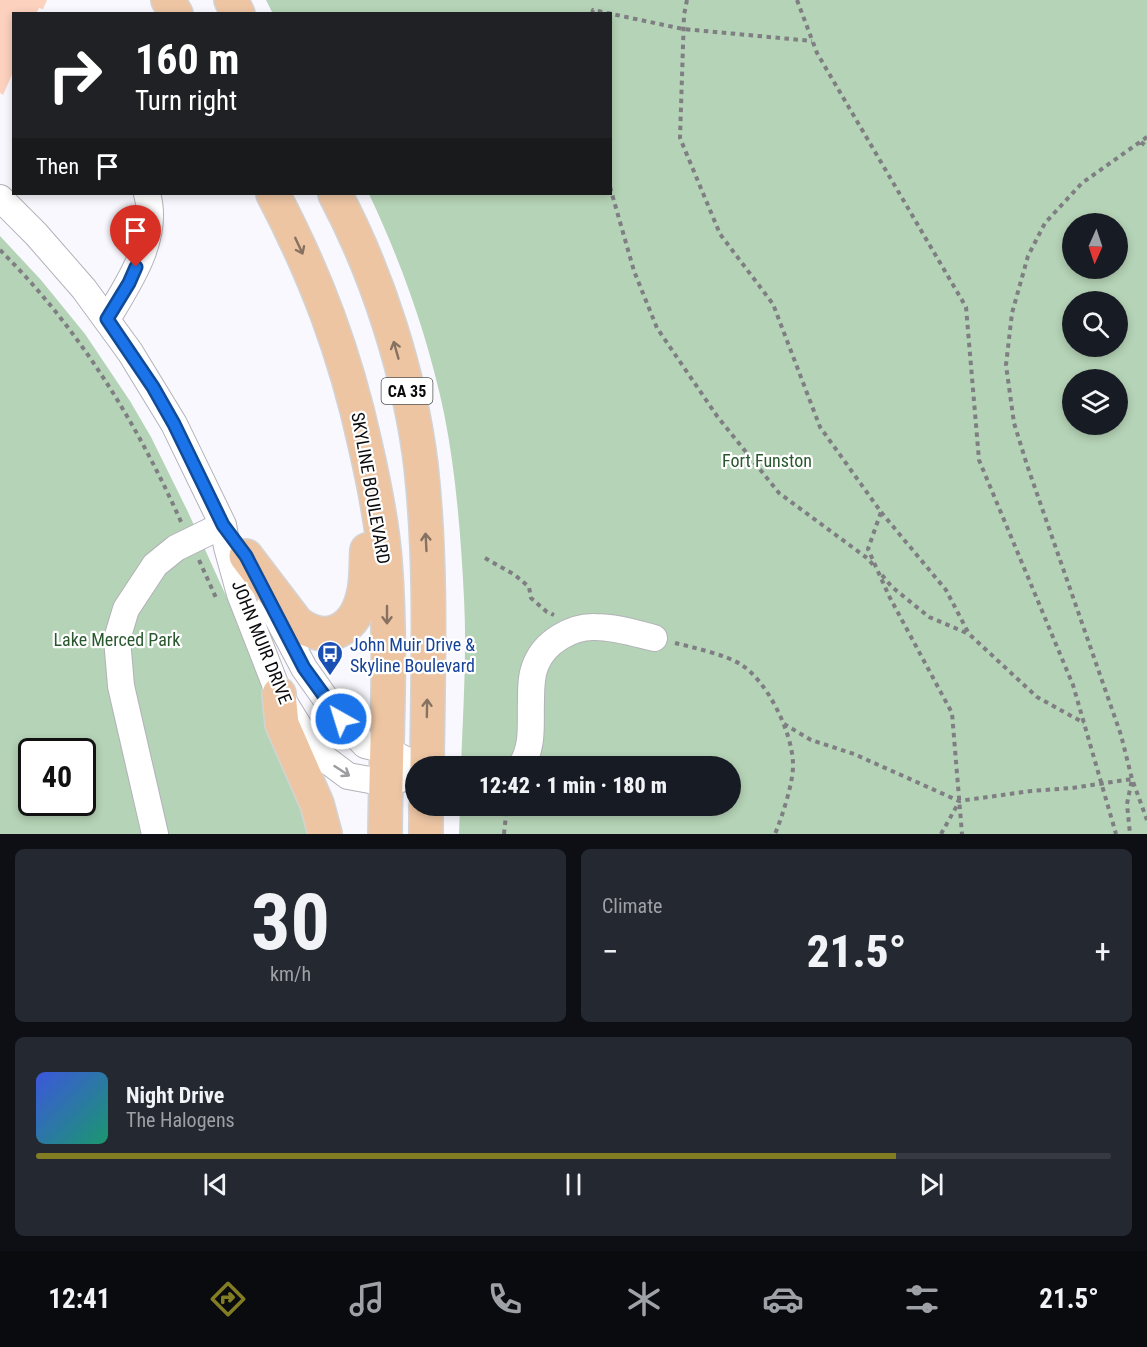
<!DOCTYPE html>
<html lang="en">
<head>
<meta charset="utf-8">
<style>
	body { margin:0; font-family:"Roboto Condensed",sans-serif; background:#242831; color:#f1f3f6; height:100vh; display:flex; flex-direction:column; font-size:22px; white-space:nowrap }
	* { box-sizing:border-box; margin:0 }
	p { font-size:20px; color:#9ea1a6 }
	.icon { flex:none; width:33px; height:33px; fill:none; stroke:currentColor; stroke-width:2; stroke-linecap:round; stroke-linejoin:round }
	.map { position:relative; height:834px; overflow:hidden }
	.sheet { display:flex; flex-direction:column; gap:15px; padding:15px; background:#0d0f14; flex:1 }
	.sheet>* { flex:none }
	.top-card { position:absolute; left:12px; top:12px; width:600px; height:183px; border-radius:0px; box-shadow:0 3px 9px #0003; background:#202124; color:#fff; overflow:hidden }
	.needle { width:39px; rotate:183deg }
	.buttons { position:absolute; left:1062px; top:213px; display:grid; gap:12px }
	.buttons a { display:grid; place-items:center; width:66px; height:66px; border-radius:50%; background:#171b24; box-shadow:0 3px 9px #0003; font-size:30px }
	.speed { position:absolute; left:18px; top:738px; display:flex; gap:12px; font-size:30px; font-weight:700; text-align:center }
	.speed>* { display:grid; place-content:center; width:78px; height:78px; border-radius:50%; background:#171b24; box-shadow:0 3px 9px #0003; line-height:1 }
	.speed .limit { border:3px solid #111; border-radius:9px; background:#fff; color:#111 }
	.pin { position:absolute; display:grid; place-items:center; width:51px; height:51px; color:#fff; margin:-62px -26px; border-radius:50% 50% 50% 0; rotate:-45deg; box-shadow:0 0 6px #0007 }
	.pin .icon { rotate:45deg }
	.me { position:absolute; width:66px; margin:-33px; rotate:321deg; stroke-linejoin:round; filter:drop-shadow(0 0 4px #0008) }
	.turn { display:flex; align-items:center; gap:21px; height:126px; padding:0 24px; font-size:27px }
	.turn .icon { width:78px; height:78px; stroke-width:2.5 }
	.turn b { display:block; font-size:42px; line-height:51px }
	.then { display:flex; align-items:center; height:57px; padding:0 24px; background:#0003; gap:12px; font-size:22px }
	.big { font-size:45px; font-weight:800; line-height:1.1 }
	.sheet .tile { flex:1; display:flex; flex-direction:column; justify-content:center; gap:9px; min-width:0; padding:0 21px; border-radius:9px; background:#242831 }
	.sheet .dial { align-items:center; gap:0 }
	.dial b { font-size:78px; line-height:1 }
	.song { display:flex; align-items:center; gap:18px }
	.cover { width:72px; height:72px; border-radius:9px; background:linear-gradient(135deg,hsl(230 70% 55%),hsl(160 70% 35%)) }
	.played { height:6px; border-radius:3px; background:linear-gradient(90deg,#827c23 80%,#363941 80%) }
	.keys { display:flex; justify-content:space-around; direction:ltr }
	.heat { display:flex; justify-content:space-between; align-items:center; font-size:33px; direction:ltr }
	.sheet .tiles { flex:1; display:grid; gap:15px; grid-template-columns:1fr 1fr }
	.tile:last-child { grid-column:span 2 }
	.trip { position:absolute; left:405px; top:756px; width:336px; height:60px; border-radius:30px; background:#171b24; box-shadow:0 3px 9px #0003; font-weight:800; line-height:60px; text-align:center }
	.tab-bar { display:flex; height:96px; justify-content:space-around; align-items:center; background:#090b0e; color:#9ea1a6 }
	.tab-bar .icon { width:42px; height:42px }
	.tab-bar .selected { color:#827c23 }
	.tab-bar b { font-size:27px; color:#f1f3f6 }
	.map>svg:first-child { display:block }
</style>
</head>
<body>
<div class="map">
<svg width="1147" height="834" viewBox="0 0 1147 834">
	<rect width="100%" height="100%" fill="#f8f8fe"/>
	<!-- green -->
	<path fill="#b5d3b6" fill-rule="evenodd" d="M266 0H1147V834H459L460 806H730V766H461C463 711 467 654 464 598 461 537 456 473 444 413 428 337 402 264 369 194H610V14H273ZM1072 224H1118V268H1072ZM1072 302H1118V346H1072ZM1072 380H1118V424H1072Z
		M0 236 41 280 85 334 130 401 151 437 188 512 285 726 321 834H0ZM32 752H82V802H32Z"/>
	<!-- building -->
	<path fill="#fcd1be" d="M0 0H47L43 9 39 8 36 14H14V70L3 95 0 93Z"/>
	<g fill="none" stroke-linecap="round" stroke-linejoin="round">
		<defs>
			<path id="minor" d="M0 198 36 234 84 289 130 352 174 424 223 525 227 547 240 594 279 694 303 733 324 758 348 776 386 783 416 775
				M107 319C129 283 160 237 147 194
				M270 604 304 668 333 709 350 729 365 745 387 750 417 766
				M521 766C534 746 530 723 531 700 531 688 531 675 536 664 545 642 572 626 595 627 615 627 634 633 654 638
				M155 834 121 686 117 639 126 609 155 565 176 548 223 525"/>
			<path id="major" d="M168 0 176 14
				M231 0 238 14
				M273 194C316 276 345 353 365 444 374 483 382 522 385 561 392 652 386 743 385 834
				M335 194C378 275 410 375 421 466 432 565 428 667 427 766
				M246 556 297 623C329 647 357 628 364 592 367 579 366 564 367 550
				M279 694 282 724 317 804 325 834
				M426 834V806"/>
		</defs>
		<!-- minor casing -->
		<use href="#minor" stroke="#b2b2b9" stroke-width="28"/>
		<!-- major casing -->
		<use href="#major" stroke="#d3d3d4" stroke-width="36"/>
		<!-- path -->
		<path stroke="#7e7e83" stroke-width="4" stroke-dasharray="4.5 4.5" stroke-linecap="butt" d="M687 0 684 15 680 138 720 234 773 304 820 427 881 512 868 549 889 596 952 713 962 834
			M797 0 817 53 966 307 979 460 1073 685 1116 834
			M592 14 593 10 683 29 812 41
			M1147 137 1082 183 1045 223 1028 256 1012 313 1006 365 1014 423 1027 465 1121 735 1132 779 1147 820
			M1141 142 1147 147
			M610 187 634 271 657 328 717 416 779 493 867 558 875 567
			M0 250C79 328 137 423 182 524
			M881 512 946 590 969 634 1037 697 1084 723
			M485 558 515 575 529 587 531 598 547 612 554 615
			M199 560 217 600
			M882 575 892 587 929 617 969 634
			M675 643C692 647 726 655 740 664 767 680 792 732 793 763 794 781 782 817 775 834
			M784 724 811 740 854 754 959 801 1031 791 1072 788 1132 779 1127 804 1130 834
			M504 834 507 806
			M941 834 959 802"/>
		<!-- minor -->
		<use href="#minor" stroke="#fff" stroke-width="26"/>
		<!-- major -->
		<use href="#major" stroke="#edc5a3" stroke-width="33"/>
	</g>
	<!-- one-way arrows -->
	<defs><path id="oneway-shaft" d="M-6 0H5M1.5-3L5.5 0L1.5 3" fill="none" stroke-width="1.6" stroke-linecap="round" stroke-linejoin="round" transform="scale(1.5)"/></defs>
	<g stroke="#877160">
		<use href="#oneway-shaft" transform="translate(299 246) rotate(65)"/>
		<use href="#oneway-shaft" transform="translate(396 350) rotate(-106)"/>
		<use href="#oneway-shaft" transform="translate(426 542) rotate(-93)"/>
		<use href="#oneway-shaft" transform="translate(387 615) rotate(90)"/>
		<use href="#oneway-shaft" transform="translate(427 708) rotate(-89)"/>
	</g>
	<use stroke="#9d9d9f" href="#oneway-shaft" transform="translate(342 771) rotate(33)"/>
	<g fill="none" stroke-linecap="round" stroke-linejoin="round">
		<defs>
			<path id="route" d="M136 267 129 283 107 319 153 387 174 424 223 525 246 556 304 668 341 719"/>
		</defs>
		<!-- route casing -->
		<use href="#route" stroke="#114b97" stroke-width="15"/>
		<!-- route -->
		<use href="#route" stroke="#1a73e8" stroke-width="10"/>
	</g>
	<!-- icons -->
	<defs>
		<symbol id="bus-pin" viewBox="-11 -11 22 30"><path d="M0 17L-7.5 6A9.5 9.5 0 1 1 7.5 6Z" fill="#1a4fb4" stroke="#fff"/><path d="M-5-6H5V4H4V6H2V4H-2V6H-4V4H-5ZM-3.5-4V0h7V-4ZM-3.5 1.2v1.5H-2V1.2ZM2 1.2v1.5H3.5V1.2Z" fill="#fff"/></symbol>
	</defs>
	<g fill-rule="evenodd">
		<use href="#bus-pin" x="315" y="639" width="30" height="40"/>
	</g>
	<g text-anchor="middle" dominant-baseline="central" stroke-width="4.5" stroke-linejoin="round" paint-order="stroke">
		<!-- shield labels -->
		<rect fill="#fff" stroke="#545456" stroke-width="1.5" x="381.5" y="378" width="51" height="26" rx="4.5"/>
		<g font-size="16" font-weight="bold" fill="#0b0b0e">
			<text x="407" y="391">CA 35</text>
		</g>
		<!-- park labels -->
		<g font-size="18" fill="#29582e" stroke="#fff">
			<text x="767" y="460">Fort Funston</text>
			<text x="117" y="639">Lake Merced Park</text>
		</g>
		<!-- street labels -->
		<g font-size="18" fill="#0b0b0e" stroke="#fff">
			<text transform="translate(371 488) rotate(80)">SKYLINE BOULEVARD</text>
			<text transform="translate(262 642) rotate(68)">JOHN MUIR DRIVE</text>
		</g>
		<!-- transit labels -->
		<g font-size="18" fill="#164399" stroke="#fff" text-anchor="start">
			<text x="350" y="644">John Muir Drive &amp;<tspan x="350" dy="21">Skyline Boulevard</tspan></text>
		</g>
	</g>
</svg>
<div class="buttons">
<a><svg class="needle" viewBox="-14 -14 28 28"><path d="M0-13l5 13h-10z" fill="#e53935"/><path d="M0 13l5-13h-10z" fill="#9ea1a6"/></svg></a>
<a><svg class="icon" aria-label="search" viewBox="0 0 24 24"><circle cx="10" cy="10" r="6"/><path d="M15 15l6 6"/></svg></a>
<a><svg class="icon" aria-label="layers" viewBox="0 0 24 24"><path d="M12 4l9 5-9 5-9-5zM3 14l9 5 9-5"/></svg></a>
</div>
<div class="speed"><div class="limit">40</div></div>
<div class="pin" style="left:136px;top:267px;background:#d93025"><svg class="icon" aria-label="arrive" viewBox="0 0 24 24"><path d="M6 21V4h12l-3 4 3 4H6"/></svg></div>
<svg class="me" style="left:341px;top:719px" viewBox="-20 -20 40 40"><circle r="17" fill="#1a73e8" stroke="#fff" stroke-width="3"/><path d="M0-11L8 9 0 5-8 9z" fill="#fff"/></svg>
<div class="trip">12:42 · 1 min · 180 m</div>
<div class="top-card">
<div class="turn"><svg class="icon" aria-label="right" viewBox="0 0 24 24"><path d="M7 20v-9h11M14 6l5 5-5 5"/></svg><div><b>160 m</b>Turn right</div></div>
<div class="then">Then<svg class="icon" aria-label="arrive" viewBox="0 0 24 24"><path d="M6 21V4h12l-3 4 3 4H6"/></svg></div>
</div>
</div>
<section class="sheet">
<div class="tiles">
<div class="tile dial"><b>30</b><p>km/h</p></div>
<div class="tile"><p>Climate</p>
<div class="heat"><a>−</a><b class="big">21.5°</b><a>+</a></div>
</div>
<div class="tile">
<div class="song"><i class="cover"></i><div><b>Night Drive</b><p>The Halogens</p></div></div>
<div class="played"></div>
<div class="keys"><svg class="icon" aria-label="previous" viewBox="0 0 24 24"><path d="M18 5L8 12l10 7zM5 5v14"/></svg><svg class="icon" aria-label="pause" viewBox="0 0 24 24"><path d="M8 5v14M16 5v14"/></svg><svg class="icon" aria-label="next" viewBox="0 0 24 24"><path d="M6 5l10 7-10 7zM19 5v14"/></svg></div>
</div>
</div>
</section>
<nav class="tab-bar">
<b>12:41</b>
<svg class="icon selected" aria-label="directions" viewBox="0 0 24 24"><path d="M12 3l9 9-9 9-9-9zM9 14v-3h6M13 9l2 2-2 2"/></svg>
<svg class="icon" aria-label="music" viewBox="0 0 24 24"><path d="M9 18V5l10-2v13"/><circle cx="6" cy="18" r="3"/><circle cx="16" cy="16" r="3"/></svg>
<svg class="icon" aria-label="phone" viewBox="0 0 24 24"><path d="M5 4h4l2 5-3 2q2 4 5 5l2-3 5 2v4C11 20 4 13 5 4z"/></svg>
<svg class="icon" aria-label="climate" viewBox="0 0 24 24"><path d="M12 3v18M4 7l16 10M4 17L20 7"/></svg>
<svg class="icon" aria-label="car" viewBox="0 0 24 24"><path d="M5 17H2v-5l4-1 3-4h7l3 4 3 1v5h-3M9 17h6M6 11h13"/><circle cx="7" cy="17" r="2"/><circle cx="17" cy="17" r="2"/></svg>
<svg class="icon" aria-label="filters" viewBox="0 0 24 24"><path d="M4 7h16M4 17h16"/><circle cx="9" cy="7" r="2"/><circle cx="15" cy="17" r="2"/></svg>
<b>21.5°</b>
</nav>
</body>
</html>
